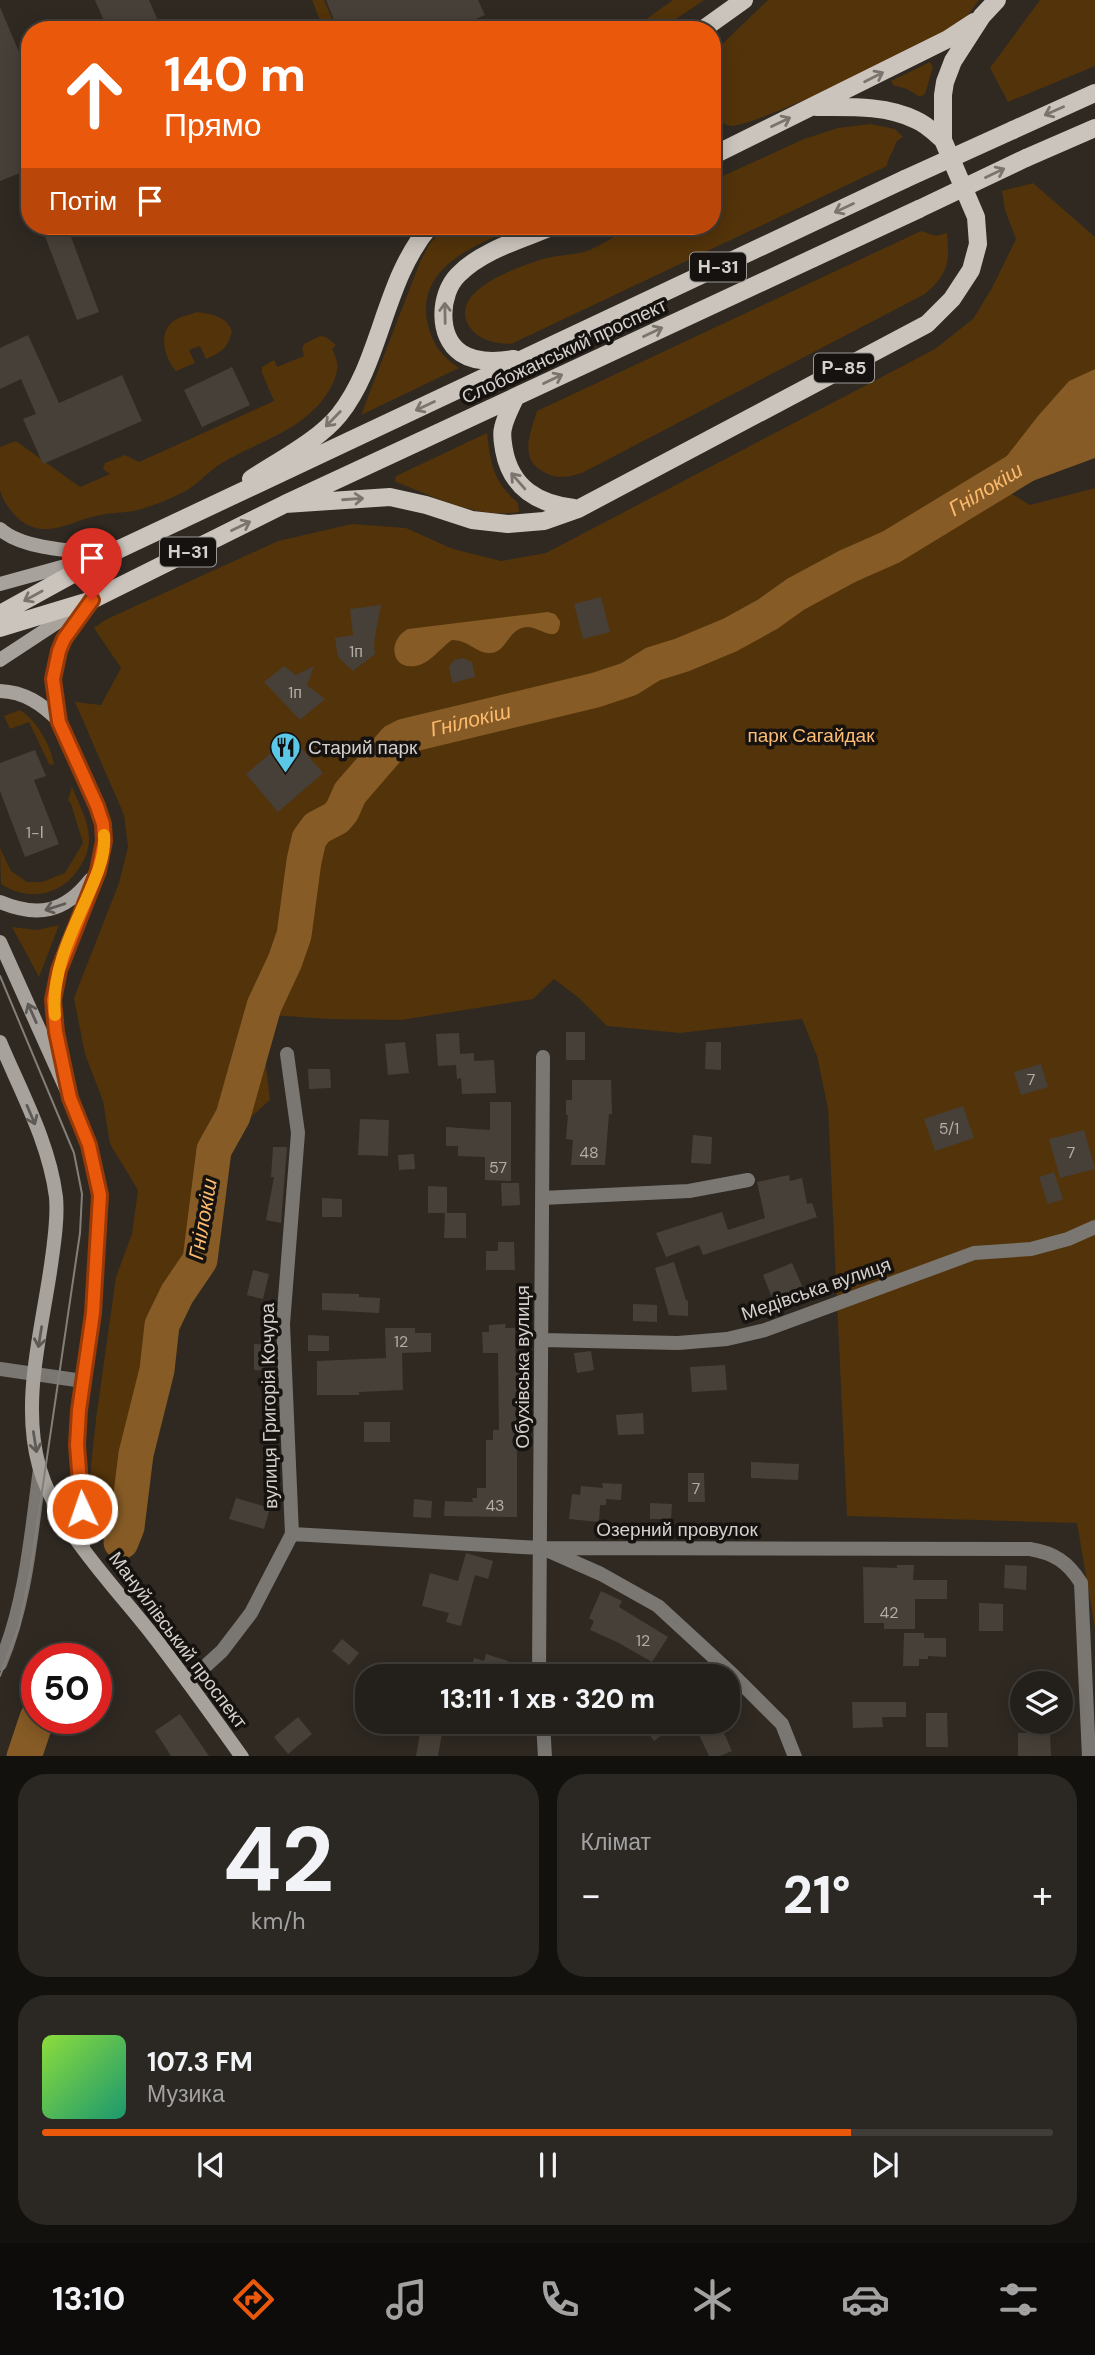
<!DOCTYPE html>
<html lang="uk">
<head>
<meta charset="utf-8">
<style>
	body { margin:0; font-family:"DM Sans",sans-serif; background:#2b2723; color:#f1f3f6; height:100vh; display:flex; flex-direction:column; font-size:26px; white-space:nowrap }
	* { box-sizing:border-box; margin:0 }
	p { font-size:23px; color:#a3a2a2 }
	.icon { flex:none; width:38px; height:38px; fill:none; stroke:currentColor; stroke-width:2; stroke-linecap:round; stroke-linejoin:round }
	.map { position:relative; height:1756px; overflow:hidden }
	.side { display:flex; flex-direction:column; gap:18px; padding:18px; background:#13110e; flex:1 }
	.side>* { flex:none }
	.top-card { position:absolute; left:21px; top:21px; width:700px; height:214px; border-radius:28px; box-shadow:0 4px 18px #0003,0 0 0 2px #403d39; background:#ea580c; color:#fff; overflow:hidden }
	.fabs { position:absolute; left:1010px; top:1671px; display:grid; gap:14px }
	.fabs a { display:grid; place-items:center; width:63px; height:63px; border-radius:50%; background:#231f1a; box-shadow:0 4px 18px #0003,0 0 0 2px #403d39; font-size:35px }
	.speed { position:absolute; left:21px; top:1643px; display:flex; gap:14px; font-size:35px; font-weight:700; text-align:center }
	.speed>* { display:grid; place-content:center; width:91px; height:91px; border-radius:50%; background:#231f1a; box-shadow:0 4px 18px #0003,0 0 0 2px #403d39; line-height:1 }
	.speed .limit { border:10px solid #d22; background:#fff; color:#111 }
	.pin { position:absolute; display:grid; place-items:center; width:60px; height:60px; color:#fff; margin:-72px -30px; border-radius:50% 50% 50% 0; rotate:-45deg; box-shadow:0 0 7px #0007 }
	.pin .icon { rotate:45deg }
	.me { position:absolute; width:77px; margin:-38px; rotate:357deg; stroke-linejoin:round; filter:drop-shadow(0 0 5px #0008) }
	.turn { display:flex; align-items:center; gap:24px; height:147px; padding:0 28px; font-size:32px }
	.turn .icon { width:91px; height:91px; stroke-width:2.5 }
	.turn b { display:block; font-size:49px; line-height:60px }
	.then { display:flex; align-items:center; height:66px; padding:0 28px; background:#0003; gap:14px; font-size:26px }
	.big { font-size:52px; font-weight:800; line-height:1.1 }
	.side .widget { flex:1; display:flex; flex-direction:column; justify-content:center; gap:10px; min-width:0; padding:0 24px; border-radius:28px; background:#2b2723 }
	.side .dial { align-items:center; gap:0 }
	.dial b { font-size:91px; line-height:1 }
	.song { display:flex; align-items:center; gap:21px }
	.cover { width:84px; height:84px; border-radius:10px; background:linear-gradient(135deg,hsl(90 70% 55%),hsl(160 70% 35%)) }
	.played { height:7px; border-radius:4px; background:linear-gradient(90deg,#ea580c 80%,#403d39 80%) }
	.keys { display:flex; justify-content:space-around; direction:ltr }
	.heat { display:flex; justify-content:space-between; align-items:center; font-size:38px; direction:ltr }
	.side .tiles { flex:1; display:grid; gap:18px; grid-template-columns:1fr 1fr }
	.widget:last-child { grid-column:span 2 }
	.trip { position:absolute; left:355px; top:1664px; width:385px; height:70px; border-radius:28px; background:#231f1a; box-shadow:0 4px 18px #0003,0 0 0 2px #403d39; font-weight:800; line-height:70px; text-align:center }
	.tab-bar { display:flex; height:112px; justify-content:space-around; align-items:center; background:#0e0c0a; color:#a3a2a2 }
	.tab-bar .icon { width:49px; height:49px }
	.tab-bar .current { color:#ea580c }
	.tab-bar b { font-size:32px; color:#f1f3f6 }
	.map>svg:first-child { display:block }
</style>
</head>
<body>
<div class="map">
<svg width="1095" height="1757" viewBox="0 0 1095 1757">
	<rect width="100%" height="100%" fill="#2f2922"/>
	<!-- green -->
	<path fill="#52330a" d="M312 0H324L337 30H324Z
		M673 0H704L660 30H631Z
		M768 0H979C975 5 971 12 966 17 944 37 756 127 731 126 724 125 717 120 712 116V54Z
		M1040 0H1095V66L1008 102 990 68Z
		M930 62 933 67 925 94 920 97 907 89 893 85 891 81Z
		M870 124 895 129 903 137 896 142C894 151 888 157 887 166L511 344C494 343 479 341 469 326 447 290 522 265 547 258 559 255 572 255 584 252 604 246 622 228 643 226 665 224 689 226 712 226V181L804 139 838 128Z
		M1033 183 1095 237V369L1069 381 995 484 1030 505 1095 488V1628L1077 1523 847 1516 828 1108 817 1056 802 1019 680 1033 607 1026 579 998 554 979 533 999 401 1020 329 1019 271 1015 263 1042 270 1100 242 1125 210 1177 194 1256 172 1311 164 1342 156 1447 125 1569 101 1536 90 1476 96 1419 116 1277 132 1234 138 1190 110 1144 103 1101 85 1054 74 998 119 883 128 847 124 815 75 702 101 705 121 668 94 628 105 620 278 541 352 524 406 528 453 549 501 561 546 553 935 349 973 319 992 288 1016 239 1005 210 1002 191Z
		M445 226H521C481 243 417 264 427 321 432 343 440 355 459 368L361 415 420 262 429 245Z
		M921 231 936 236 947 233C950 263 948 274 925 294L582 473C565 478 555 480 539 469 520 456 531 430 537 411Z
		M197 312C212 314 226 316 232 331 228 348 222 352 206 359L200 346 189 350 195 363 176 371C164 358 157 331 175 320 181 316 190 315 197 312Z
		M320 336 326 337 336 345 332 349C339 362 339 370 333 383 312 427 266 438 227 460 213 467 202 480 189 489 176 497 148 508 134 511 120 513 105 513 92 517 71 522 52 535 30 526 17 521 3 503 0 490 0 477 0 460 0 447L16 441 80 487 110 474 103 469 105 463 125 455 139 462 274 401 262 373V367L274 360 277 367 304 356 302 349 304 344Z
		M487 433C491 465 493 481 518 503L519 512C477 519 435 497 396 482L395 479 396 476Z
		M20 710C37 721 51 745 54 765L49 764 29 722 10 729 4 716Z
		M72 787C78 803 89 821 89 839 89 851 84 861 78 870 59 897 27 901 1 884L0 848 11 871 27 882H42L65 873 83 843 71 804 68 800Z
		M59 925 39 977 12 927 37 930Z"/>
	<!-- water -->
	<path fill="#865b25" d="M1095 369V458L1019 486 995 484 1006 457 1038 416 1069 381Z
		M548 612 555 614 560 621C560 647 538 626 527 627 507 628 507 655 488 653 475 652 468 640 452 640 440 648 430 664 415 666 391 670 387 640 408 629Z"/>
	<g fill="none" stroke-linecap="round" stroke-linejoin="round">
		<!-- river -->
		<g stroke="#865b25" stroke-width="35">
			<path id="s1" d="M121 1542 127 1527 136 1454 157 1370 162 1325 177 1294 200 1260 214 1150 233 1116 264 1006 285 961 294 935 304 861 309 839 317 828 336 818 342 811 350 793 395 741 405 736 596 690 629 679 653 664 682 655 730 635 768 614 796 594 848 566 891 547 1047 452 1095 427"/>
			<path d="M24 1757 37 1718"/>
		</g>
	</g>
	<!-- building -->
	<path fill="#474038" d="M95 0H149L162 30H108Z
		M326 0H478L485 15 452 30H338Z
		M0 7 30 78V169L0 181Z
		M41 226H67L99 312 77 320Z
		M28 335 59 403 122 375 142 421 43 464 23 419 36 414 21 379 0 389V348Z
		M232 367 250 405 202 427 184 390Z
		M601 597 610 632 583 639 574 604Z
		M381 605 374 642 375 654 353 671 338 657 335 638 353 635 350 609Z
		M463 658 472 662 475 677 452 683 449 667 454 660Z
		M284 666 296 675 314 666 307 685 325 699 300 720 264 682Z
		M291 736 323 773 278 812 246 774Z
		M35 750 46 776 34 780 59 844 25 857 0 791V763Z
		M566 1032H585V1060H566Z
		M459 1033 460 1054 474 1053V1061L494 1060 496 1093 462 1094 461 1078 457 1079 456 1065 438 1066 436 1034Z
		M405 1042 409 1073 388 1075 385 1044Z
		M706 1042H721V1070L705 1069Z
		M1041 1064 1048 1087 1021 1095 1014 1072Z
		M308 1069H330L331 1088 309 1089Z
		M572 1080H611L612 1114H609L605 1165H571L573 1140 566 1139 568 1115H566V1100H572Z
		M490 1102H511V1181L485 1180V1157L458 1156V1146H446V1127L490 1130Z
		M963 1106 974 1138 935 1151 924 1119Z
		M360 1119 389 1120 388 1156 358 1155Z
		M1084 1130 1095 1169 1060 1178 1049 1139Z
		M693 1135 712 1137 711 1164 691 1163Z
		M273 1147H287L281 1223 266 1220 274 1177H271Z
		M414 1154 415 1169 399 1170 398 1155Z
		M1054 1172 1063 1199 1048 1204 1039 1177Z
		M789 1175 790 1181 802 1178 807 1204 812 1203 817 1217 703 1255 699 1245 666 1257 656 1233 722 1212 728 1230 765 1218 757 1182Z
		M501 1183H519L520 1205 502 1206Z
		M428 1186 447 1187V1213H466V1238H444L445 1213H428Z
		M322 1198 342 1199V1217H322Z
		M498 1242H514L515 1270H486V1251H498Z
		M674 1262 686 1300 688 1301V1316L669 1315 655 1268Z
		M792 1263 804 1290 774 1303 763 1275Z
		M253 1270 269 1274 263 1299 247 1295Z
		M322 1293 359 1294V1297L380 1298 379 1313 322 1310Z
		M633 1304 657 1305V1322L633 1321Z
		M506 1324 505 1328H515L516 1372H522V1413H517V1517L444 1516 445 1501 473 1502 472 1498H477V1488H486V1440H493V1430H499L498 1353H483L482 1332H489V1325Z
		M385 1328H415V1333H431V1352L402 1353 403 1390 359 1392V1395H317V1361L386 1358Z
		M308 1335 329 1336V1351H308Z
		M254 1344 274 1345 275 1371 254 1370Z
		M591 1351 594 1370 577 1373 574 1353Z
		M725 1365 727 1390 692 1392 690 1367Z
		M643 1413 644 1434 618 1435 616 1415Z
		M364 1422H390V1442H364Z
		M751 1462 799 1464 798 1480 751 1478Z
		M688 1473H704L705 1502H688Z
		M602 1483 622 1484 621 1500 606 1499V1505H600L599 1522 569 1519 572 1494 580 1495 581 1486 603 1488Z
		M236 1498 270 1508 264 1529 229 1519Z
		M414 1499 432 1501 431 1518 413 1517Z
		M650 1503 672 1504 671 1519H650Z
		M466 1553 493 1561 488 1579 475 1575 461 1626 446 1622 449 1613 422 1606 430 1573 458 1581Z
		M897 1565H914L913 1580H947V1599H915V1629H884V1623H864L863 1567 897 1568Z
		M1005 1565 1027 1566 1026 1590 1004 1588Z
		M601 1591 622 1601 619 1607 668 1637 652 1662 617 1642 590 1630 594 1621 589 1618Z
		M979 1603 1003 1604V1631H979Z
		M904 1633H924V1638H946V1657L928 1656V1659H919V1666H903Z
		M342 1639 359 1653 349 1665 332 1651Z
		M486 1654 508 1661 506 1667 523 1672 522 1676H469L474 1658 484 1661Z
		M852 1702H906V1717H882L883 1727 853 1728Z
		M926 1713H947L948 1747H926Z
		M180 1714 209 1756H171L155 1731Z
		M298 1717 312 1734 288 1754 274 1737Z
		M422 1722H444L438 1756H416Z
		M640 1722H679L654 1741Z
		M693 1722H719L732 1751 720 1756H709Z
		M1018 1733H1050L1051 1756H1018Z"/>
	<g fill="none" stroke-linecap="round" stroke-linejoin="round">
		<!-- minor -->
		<path stroke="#7a7773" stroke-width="14" d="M542 1198 689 1191 748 1180
			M542 1340 678 1343 727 1339 765 1330 974 1253 1031 1249 1068 1239 1095 1227
			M292 1534 541 1548 1030 1549C1054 1553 1068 1562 1081 1583L1089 1757
			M549 1551 601 1574 658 1606 733 1675 782 1724 795 1757
			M0 1664C26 1603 31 1534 40 1469
			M539 1676 543 1057
			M188 1682 222 1651 251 1613 292 1534 283 1324 298 1133 287 1054
			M543 1722 545 1757"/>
		<!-- tertiary -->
		<path stroke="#7a7773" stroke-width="14" d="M0 1369 83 1381"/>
		<!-- secondary -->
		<path stroke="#a8a29c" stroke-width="14" d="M0 529C23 550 78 551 109 554
			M0 584 87 560
			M0 660 79 608
			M0 691C25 692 42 704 59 721
			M0 902C38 918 65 912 90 880
			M0 942 70 1098 89 1145 100 1195 93 1313 79 1410 77 1445 83 1546
			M0 1042C21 1092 49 1142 56 1197 58 1218 54 1244 51 1265 42 1330 21 1401 39 1466 57 1529 111 1582 151 1633 182 1673 212 1715 242 1757
			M65 1072C60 1049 52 1023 53 999 56 967 70 936 83 907 91 886 103 865 104 842 105 822 96 803 88 786 68 744 41 696 60 649 67 631 81 615 92 600"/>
		<!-- primary -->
		<path stroke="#cbc4bc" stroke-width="18" d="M702 30 744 0
			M816 107C849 107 886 105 916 120 926 124 935 133 943 140
			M1013 130 1095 93
			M712 156 948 39 974 22
			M1026 158 1095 128
			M514 359C496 362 476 363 461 353 437 337 439 294 458 275 482 250 523 239 554 226
			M515 398C511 407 505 418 503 428 501 435 503 443 504 450 511 488 538 504 574 508
			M251 479C278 461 319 440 339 415 382 361 383 281 430 226
			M285 504 390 497 426 505 472 520 508 524 544 521 578 509 927 324 952 299 971 270 978 244 976 217 943 140V95L945 82 953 61 982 16 997 0
			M0 614 109 554 905 179
			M0 628 92 600 285 504 919 209"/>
		<!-- tram -->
		<path stroke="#847e79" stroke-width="2" d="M0 976 74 1153 82 1194 80 1233 30 1573 19 1626 0 1676"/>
		<!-- primary-bridge -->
		<path stroke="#cbc4bc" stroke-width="18" d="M905 179 1013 130
			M919 209 1026 158"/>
	</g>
	<!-- one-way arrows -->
	<defs><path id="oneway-shaft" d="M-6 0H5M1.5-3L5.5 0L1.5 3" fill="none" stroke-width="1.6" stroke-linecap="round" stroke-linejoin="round" transform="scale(1.75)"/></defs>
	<g stroke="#79746e">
		<use href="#oneway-shaft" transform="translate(874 77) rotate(-27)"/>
		<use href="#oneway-shaft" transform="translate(1054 111) rotate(156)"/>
		<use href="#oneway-shaft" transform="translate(781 122) rotate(-26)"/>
		<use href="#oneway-shaft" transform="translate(995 173) rotate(-25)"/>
		<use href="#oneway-shaft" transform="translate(844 208) rotate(155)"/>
		<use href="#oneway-shaft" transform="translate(445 313) rotate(-91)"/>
		<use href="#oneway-shaft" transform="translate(653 332) rotate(-25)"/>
		<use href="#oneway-shaft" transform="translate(553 379) rotate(-26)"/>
		<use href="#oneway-shaft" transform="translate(425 406) rotate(155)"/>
		<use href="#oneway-shaft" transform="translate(333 419) rotate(134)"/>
		<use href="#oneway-shaft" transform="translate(518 481) rotate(-131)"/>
		<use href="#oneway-shaft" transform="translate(353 499) rotate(-4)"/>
		<use href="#oneway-shaft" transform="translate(241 526) rotate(-26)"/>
		<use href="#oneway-shaft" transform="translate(33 596) rotate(151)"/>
	</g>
	<g stroke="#5e5a56">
		<use href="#oneway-shaft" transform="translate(55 907) rotate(162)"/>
		<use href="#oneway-shaft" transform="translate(32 1013) rotate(-114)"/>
		<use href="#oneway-shaft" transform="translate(31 1115) rotate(67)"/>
		<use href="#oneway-shaft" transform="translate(40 1337) rotate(99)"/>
		<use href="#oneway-shaft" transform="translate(35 1442) rotate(81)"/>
	</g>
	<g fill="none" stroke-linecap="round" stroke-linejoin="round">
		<defs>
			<path id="route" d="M82 1509 77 1445 79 1410 93 1313 100 1195 89 1145 70 1098 56 1032 53 1000 59 970 98 871 104 841 103 824 97 806 59 722 53 679 59 651 64 639 92 600"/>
		</defs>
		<!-- route casing -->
		<use href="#route" stroke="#983908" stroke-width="18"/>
		<!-- route -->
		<use href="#route" stroke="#ea580c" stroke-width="12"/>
		<!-- slow -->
		<path stroke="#f59e0b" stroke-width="12" d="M55 1015C51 976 69 937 85 902 94 881 106 858 104 835"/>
	</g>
	<!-- icons -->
	<defs>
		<symbol id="restaurant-pin" viewBox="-11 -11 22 30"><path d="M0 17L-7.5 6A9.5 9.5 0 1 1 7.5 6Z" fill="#5ac8e6" stroke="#15120f"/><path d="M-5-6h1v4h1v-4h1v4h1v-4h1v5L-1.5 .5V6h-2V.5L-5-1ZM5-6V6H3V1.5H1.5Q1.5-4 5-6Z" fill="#111"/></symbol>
	</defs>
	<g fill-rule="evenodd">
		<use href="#restaurant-pin" x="268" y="730" width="35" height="47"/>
	</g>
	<g text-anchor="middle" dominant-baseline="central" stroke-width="7" stroke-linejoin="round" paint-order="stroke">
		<!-- number labels -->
		<g font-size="16" fill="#b2aca7">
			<text x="356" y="651">1п</text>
			<text x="295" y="692">1п</text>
			<text x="35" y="832">1-І</text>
			<text x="1031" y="1079">7</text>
			<text x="949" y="1128">5/1</text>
			<text x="589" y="1152">48</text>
			<text x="1071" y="1152">7</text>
			<text x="498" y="1167">57</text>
			<text x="401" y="1341">12</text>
			<text x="696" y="1488">7</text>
			<text x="495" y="1505">43</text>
			<text x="889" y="1612">42</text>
			<text x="643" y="1640">12</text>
		</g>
		<!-- shield labels -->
		<g fill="#15120f" stroke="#9b9793" stroke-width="2">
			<rect x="690" y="252.5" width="56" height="29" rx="5"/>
			<rect x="814" y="353.5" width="60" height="29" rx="5"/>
			<rect x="160" y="537.5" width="56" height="29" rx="5"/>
		</g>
		<g font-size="18" font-weight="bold" fill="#d5d0cc">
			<text x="718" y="267">Н-31</text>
			<text x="844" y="368">Р-85</text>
			<text x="188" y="552">Н-31</text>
		</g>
		<!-- street labels -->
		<g font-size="19" fill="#d5d0cc" stroke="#15120f">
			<text transform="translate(564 351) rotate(-25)">Слобожанський проспект</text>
			<text transform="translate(816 1289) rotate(-19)">Медівська вулиця</text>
			<text transform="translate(522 1367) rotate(-90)">Обухівська вулиця</text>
			<text transform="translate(269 1406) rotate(-91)">вулиця Григорія Кочура</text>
			<text x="677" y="1529">Озерний провулок</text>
			<text transform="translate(178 1640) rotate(53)">Мануйлівський проспект</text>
		</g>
		<!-- park labels -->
		<g font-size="19" fill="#ffbd72" stroke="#15120f">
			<text x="811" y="735">парк Сагайдак</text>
		</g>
		<!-- poi labels -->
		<g font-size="19" fill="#d5d0cc" stroke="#15120f" text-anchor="start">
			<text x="308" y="747">Старий парк</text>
		</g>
		<!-- water labels -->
		<g font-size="21" font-style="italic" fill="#fbba6e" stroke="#15120f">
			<text stroke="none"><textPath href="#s1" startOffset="1516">Гнілокіш</textPath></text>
			<text stroke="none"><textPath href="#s1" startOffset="947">Гнілокіш</textPath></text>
			<text transform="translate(203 1219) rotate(-80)">Гнілокіш</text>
		</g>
	</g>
</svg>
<div class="fabs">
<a><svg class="icon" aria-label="layers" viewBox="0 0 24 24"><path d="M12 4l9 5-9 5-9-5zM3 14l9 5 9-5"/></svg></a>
</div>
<div class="speed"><div class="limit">50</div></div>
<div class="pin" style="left:92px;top:600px;background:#d93025"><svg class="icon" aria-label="arrive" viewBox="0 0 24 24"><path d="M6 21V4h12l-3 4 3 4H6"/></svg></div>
<svg class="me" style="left:82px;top:1509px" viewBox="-20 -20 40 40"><circle r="17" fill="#ea580c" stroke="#fff" stroke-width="3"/><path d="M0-11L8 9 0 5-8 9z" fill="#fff"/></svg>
<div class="trip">13:11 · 1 хв · 320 m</div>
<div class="top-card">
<div class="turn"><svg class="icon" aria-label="ahead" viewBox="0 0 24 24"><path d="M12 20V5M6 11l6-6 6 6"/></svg><div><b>140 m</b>Прямо</div></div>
<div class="then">Потім<svg class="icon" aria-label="arrive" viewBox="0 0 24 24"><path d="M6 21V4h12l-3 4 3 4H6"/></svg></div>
</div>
</div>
<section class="side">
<div class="tiles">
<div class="widget dial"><b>42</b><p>km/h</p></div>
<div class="widget"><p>Клімат</p>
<div class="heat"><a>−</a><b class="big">21°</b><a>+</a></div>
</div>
<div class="widget">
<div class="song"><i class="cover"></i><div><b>107.3 FM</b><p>Музика</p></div></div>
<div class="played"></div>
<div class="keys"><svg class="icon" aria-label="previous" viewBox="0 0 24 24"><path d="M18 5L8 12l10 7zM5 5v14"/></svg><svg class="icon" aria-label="pause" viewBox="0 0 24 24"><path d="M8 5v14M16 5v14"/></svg><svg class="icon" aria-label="next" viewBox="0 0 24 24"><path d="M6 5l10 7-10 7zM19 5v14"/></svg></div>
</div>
</div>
</section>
<nav class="tab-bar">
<b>13:10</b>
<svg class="icon current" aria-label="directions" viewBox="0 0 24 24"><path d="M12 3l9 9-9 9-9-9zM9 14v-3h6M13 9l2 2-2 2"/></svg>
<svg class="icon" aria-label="music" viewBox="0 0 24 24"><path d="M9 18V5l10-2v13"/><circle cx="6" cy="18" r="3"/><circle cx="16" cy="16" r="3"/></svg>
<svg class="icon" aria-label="phone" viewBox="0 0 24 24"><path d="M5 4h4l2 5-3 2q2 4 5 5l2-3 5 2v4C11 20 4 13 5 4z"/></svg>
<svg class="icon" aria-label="climate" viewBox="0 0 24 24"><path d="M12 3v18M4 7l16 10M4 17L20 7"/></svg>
<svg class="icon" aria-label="car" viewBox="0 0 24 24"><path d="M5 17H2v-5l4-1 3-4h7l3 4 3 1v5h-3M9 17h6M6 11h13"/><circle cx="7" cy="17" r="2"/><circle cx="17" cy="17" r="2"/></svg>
<svg class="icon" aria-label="filters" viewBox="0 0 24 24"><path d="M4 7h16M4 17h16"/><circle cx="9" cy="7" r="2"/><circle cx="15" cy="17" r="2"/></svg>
</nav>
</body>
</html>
